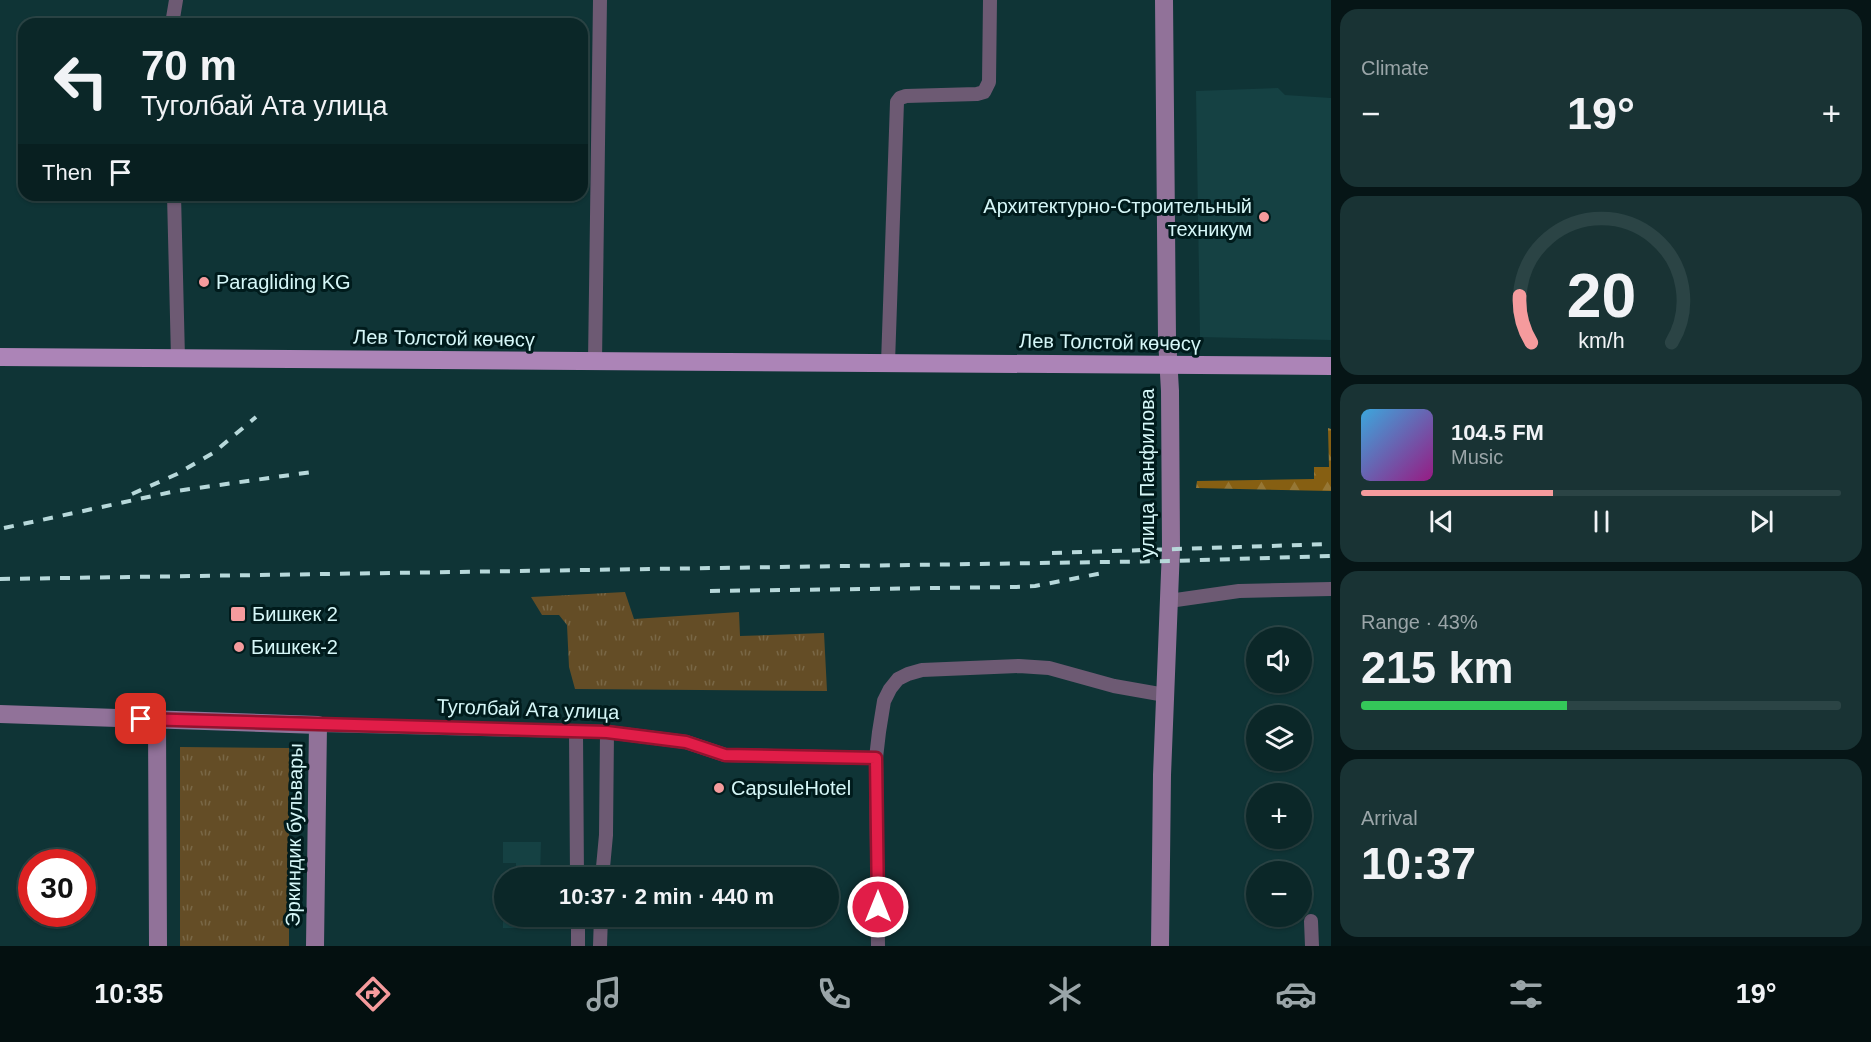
<!DOCTYPE html>
<html lang="en">
<head>
<meta charset="utf-8">
<style>
	body { margin:0; font-family:Helvetica,sans-serif; background:#193334; color:#f1f3f6; height:100vh; display:flex; flex-direction:column; font-size:22px; white-space:nowrap }
	* { box-sizing:border-box; margin:0 }
	p { font-size:20px; color:#9aa5a8 }
	.icon { flex:none; width:33px; height:33px; fill:none; stroke:currentColor; stroke-width:2; stroke-linecap:round; stroke-linejoin:round }
	.map { position:relative; flex:1; overflow:hidden }
	.panel { display:flex; flex-direction:column; gap:9px; padding:9px; background:#061516; width:540px }
	.panel>* { flex:none }
	.banner { position:absolute; left:18px; top:18px; width:570px; height:183px; border-radius:18px; box-shadow:0 2px 4px #0004,0 0 0 2px #2b4445; background:#0b2728; color:#f1f3f6; overflow:hidden }
	.tools { position:absolute; left:1246px; top:627px; display:grid; gap:12px }
	.tools a { display:grid; place-items:center; width:66px; height:66px; border-radius:50%; background:#0b2728; box-shadow:0 2px 4px #0004,0 0 0 2px #2b4445; font-size:30px }
	.speed { position:absolute; left:18px; top:849px; display:flex; gap:12px; font-size:30px; font-weight:700; text-align:center }
	.speed>* { display:grid; place-content:center; width:78px; height:78px; border-radius:50%; background:#0b2728; box-shadow:0 2px 4px #0004,0 0 0 2px #2b4445; line-height:1 }
	.speed .limit { border:9px solid #d22; background:#fff; color:#111 }
	.pin { position:absolute; display:grid; place-items:center; width:51px; height:51px; color:#fff; margin:-26px; border-radius:12px; box-shadow:0 3px 9px #0006 }
	.me { position:absolute; width:66px; margin:-33px; rotate:0deg; stroke-linejoin:round; filter:drop-shadow(0 0 4px #0008) }
	.turn { display:flex; align-items:center; gap:21px; height:126px; padding:0 24px; font-size:27px }
	.turn .icon { width:78px; height:78px; stroke-width:2.5 }
	.turn b { display:block; font-size:42px; line-height:51px }
	.then { display:flex; align-items:center; height:57px; padding:0 24px; background:#0003; gap:12px; font-size:22px }
	.big { font-size:45px; font-weight:700; line-height:1.1 }
	.panel .tile { flex:1; display:flex; flex-direction:column; justify-content:center; gap:9px; min-width:0; padding:0 21px; border-radius:18px; background:#193334 }
	.panel .dial { align-items:center; gap:0 }
	.dial svg { height:156px; overflow:visible; fill:none; stroke:#2b4445; stroke-width:7; stroke-linecap:round; text-anchor:middle }
	.dial text { fill:#f1f3f6; stroke:none }
	.song { display:flex; align-items:center; gap:18px }
	.cover { width:72px; height:72px; border-radius:9px; background:linear-gradient(135deg,hsl(200 70% 55%),hsl(310 70% 35%)) }
	.played { height:6px; border-radius:3px; background:linear-gradient(90deg,#f59b9d 40%,#2b4445 40%) }
	.keys { display:flex; justify-content:space-around; direction:ltr }
	.heat { display:flex; justify-content:space-between; align-items:center; font-size:33px; direction:ltr }
	.charge { height:9px; border-radius:4px; background:linear-gradient(90deg,#34c759 43%,#2b4445 0) }
	.trip { position:absolute; left:494px; top:867px; width:345px; height:60px; border-radius:30px; background:#0b2728; box-shadow:0 2px 4px #0004,0 0 0 2px #2b4445; font-weight:700; line-height:60px; text-align:center }
	.dock { display:flex; height:96px; justify-content:space-around; align-items:center; background:#041010; color:#9aa5a8 }
	.dock .icon { width:42px; height:42px }
	.dock .on { color:#f59b9d }
	.dock b { font-size:27px; color:#f1f3f6 }
	main { display:flex; flex:1; min-height:0 }
	.map>svg:first-child { display:block }
</style>
</head>
<body>
<main>
<div class="map">
<svg width="1331" height="946" viewBox="0 0 1331 946">
	<defs>
		<pattern id="forest-firs" width="22" height="20" patternUnits="userSpaceOnUse" patternTransform="scale(1.5)"><rect width="22" height="20" fill="#865f12"/><path d="M5 1l3.5 6h-7zM16 11l3.5 6h-7z" fill="#967735"/></pattern>
		<pattern id="park-tufts" width="24" height="20" patternUnits="userSpaceOnUse" patternTransform="scale(1.5)"><rect width="24" height="20" fill="#644d26"/><path d="M3 7l-1-3M5 7V3M7 7l1-3M15 17l-1-3M17 17v-4M19 17l1-3" fill="none" stroke="#796746"/></pattern>
	</defs>
	<rect width="100%" height="100%" fill="#0f3436"/>
	<!-- built -->
	<path fill="#154143" d="M1278 88 1285 95 1331 98V340L1200 337 1196 91Z
		M503 842H541L540 877H516V863H503Z
		M503 912 504 916 540 917V928H503Z"/>
	<!-- forest -->
	<path fill="url(#forest-firs)" d="M1328 428 1331 429V491L1196 488 1197 481 1314 479V467H1329Z"/>
	<!-- park -->
	<path fill="url(#park-tufts)" d="M625 592 634 619 739 612 740 636 824 633 827 691 575 689 569 667 567 625 559 615H542L531 597Z
		M180 747 289 748V946H180Z"/>
	<g fill="none" stroke-linecap="round" stroke-linejoin="round">
		<!-- street -->
		<path stroke="#6d5a73" stroke-width="14" d="M172 24 176 0
			M174 195 178 358
			M595 362 600 0
			M888 363 897 102 900 98 906 96 977 94 984 92 989 82 990 0
			M1169 601 1239 591 1331 589
			M318 725 607 732 686 742 725 755 876 758
			M576 732 577 878
			M602 878 606 835 607 732
			M578 916V946
			M1311 921 1312 946
			M600 946 601 916
			M878 946 876 758 879 732 884 701 890 689 898 679 908 674 922 670 1019 666 1049 668 1114 686 1165 695"/>
		<!-- secondary -->
		<path stroke="#917299" stroke-width="18" d="M0 714 318 725 315 946
			M157 720 158 946
			M1160 946 1162 775 1171 548 1170 391 1167 339 1164 0"/>
		<!-- primary -->
		<path stroke="#ac84b7" stroke-width="18" d="M0 357 1331 366"/>
		<!-- rail -->
		<path stroke="#b7d8da" stroke-width="4" stroke-dasharray="10 10" stroke-linecap="butt" d="M132 494 177 474 213 453 256 417
			M4 528 176 491 312 472
			M1052 553 1331 544
			M0 579 1171 561 1331 556
			M710 591 1016 587 1035 586 1108 572"/>
	</g>
	<g fill="none" stroke-linecap="round" stroke-linejoin="round">
		<defs>
			<path id="route" d="M141 719 607 732 686 742 725 755 876 758 878 907"/>
		</defs>
		<!-- route casing -->
		<use href="#route" stroke="#92132f" stroke-width="15"/>
		<!-- route -->
		<use href="#route" stroke="#e11d48" stroke-width="10"/>
	</g>
	<!-- markers -->
	<g fill="#f59b9d" stroke="#001b1c" stroke-width="2">
		<circle cx="1264" cy="217" r="6"/>
		<circle cx="204" cy="282" r="6"/>
		<rect x="230" y="606" width="16" height="16" rx="3"/>
		<circle cx="239" cy="647" r="6"/>
		<circle cx="719" cy="788" r="6"/>
	</g>
	<g text-anchor="middle" dominant-baseline="central" stroke-width="6" stroke-linejoin="round" paint-order="stroke">
		<!-- poi labels -->
		<g font-size="20" fill="#d6f7f8" stroke="#001b1c" text-anchor="start">
			<text x="1252" y="206" text-anchor="end">Архитектурно-Строительный<tspan x="1252" dy="23">техникум</tspan></text>
			<text x="216" y="282">Paragliding KG</text>
			<text x="252" y="614">Бишкек 2</text>
			<text x="251" y="647">Бишкек-2</text>
			<text x="731" y="788">CapsuleHotel</text>
		</g>
		<!-- street labels -->
		<g font-size="20" fill="#d6f7f8" stroke="#001b1c">
			<text transform="translate(444 338) rotate(1)">Лев Толстой көчөсү</text>
			<text transform="translate(1110 342) rotate(1)">Лев Толстой көчөсү</text>
			<text transform="translate(1147 473) rotate(-90)">улица Панфилова</text>
			<text transform="translate(528 709) rotate(2)">Туголбай Ата улица</text>
			<text transform="translate(294 835) rotate(-89)">Эркиндик бульвары</text>
		</g>
	</g>
</svg>
<div class="tools">
<a><svg class="icon" aria-label="sound" viewBox="0 0 24 24"><path d="M4 9h4l5-4v14l-5-4H4zM17 9q2 3 0 6"/></svg></a>
<a><svg class="icon" aria-label="layers" viewBox="0 0 24 24"><path d="M12 4l9 5-9 5-9-5zM3 14l9 5 9-5"/></svg></a>
<a>+</a>
<a>−</a>
</div>
<div class="speed"><div class="limit">30</div></div>
<div class="pin" style="left:141px;top:719px;background:#d93025"><svg class="icon" aria-label="arrive" viewBox="0 0 24 24"><path d="M6 21V4h12l-3 4 3 4H6"/></svg></div>
<svg class="me" style="left:878px;top:907px" viewBox="-20 -20 40 40"><circle r="17" fill="#e11d48" stroke="#fff" stroke-width="3"/><path d="M0-11L8 9 0 5-8 9z" fill="#fff"/></svg>
<div class="trip">10:37 · 2 min · 440 m</div>
<div class="banner">
<div class="turn"><svg class="icon" aria-label="left" viewBox="0 0 24 24"><path d="M17 20v-9H6M10 6l-5 5 5 5"/></svg><div><b>70 m</b>Туголбай Ата улица</div></div>
<div class="then">Then<svg class="icon" aria-label="arrive" viewBox="0 0 24 24"><path d="M6 21V4h12l-3 4 3 4H6"/></svg></div>
</div>
</div>
<section class="panel">
<div class="tile"><p>Climate</p>
<div class="heat"><a>−</a><b class="big">19°</b><a>+</a></div>
</div>
<div class="tile dial"><svg viewBox="0 0 100 80">
<path d="M14 69A42 42 0 1 1 86 69"/>
<path d="M14 69A42 42 0 0 1 8 45" stroke="#f59b9d"/>
<text x="50" y="56" font-size="32" font-weight="700">20</text>
<text x="50" y="72" font-size="11">km/h</text>
</svg></div>
<div class="tile">
<div class="song"><i class="cover"></i><div><b>104.5 FM</b><p>Music</p></div></div>
<div class="played"></div>
<div class="keys"><svg class="icon" aria-label="previous" viewBox="0 0 24 24"><path d="M18 5L8 12l10 7zM5 5v14"/></svg><svg class="icon" aria-label="pause" viewBox="0 0 24 24"><path d="M8 5v14M16 5v14"/></svg><svg class="icon" aria-label="next" viewBox="0 0 24 24"><path d="M6 5l10 7-10 7zM19 5v14"/></svg></div>
</div>
<div class="tile"><p>Range · 43%</p><b class="big">215 km</b><div class="charge"></div></div>
<div class="tile"><p>Arrival</p><b class="big">10:37</b></div>
</section>
</main>
<nav class="dock">
<b>10:35</b>
<svg class="icon on" aria-label="directions" viewBox="0 0 24 24"><path d="M12 3l9 9-9 9-9-9zM9 14v-3h6M13 9l2 2-2 2"/></svg>
<svg class="icon" aria-label="music" viewBox="0 0 24 24"><path d="M9 18V5l10-2v13"/><circle cx="6" cy="18" r="3"/><circle cx="16" cy="16" r="3"/></svg>
<svg class="icon" aria-label="phone" viewBox="0 0 24 24"><path d="M5 4h4l2 5-3 2q2 4 5 5l2-3 5 2v4C11 20 4 13 5 4z"/></svg>
<svg class="icon" aria-label="climate" viewBox="0 0 24 24"><path d="M12 3v18M4 7l16 10M4 17L20 7"/></svg>
<svg class="icon" aria-label="car" viewBox="0 0 24 24"><path d="M5 17H2v-5l4-1 3-4h7l3 4 3 1v5h-3M9 17h6M6 11h13"/><circle cx="7" cy="17" r="2"/><circle cx="17" cy="17" r="2"/></svg>
<svg class="icon" aria-label="filters" viewBox="0 0 24 24"><path d="M4 7h16M4 17h16"/><circle cx="9" cy="7" r="2"/><circle cx="15" cy="17" r="2"/></svg>
<b>19°</b>
</nav>
</body>
</html>
